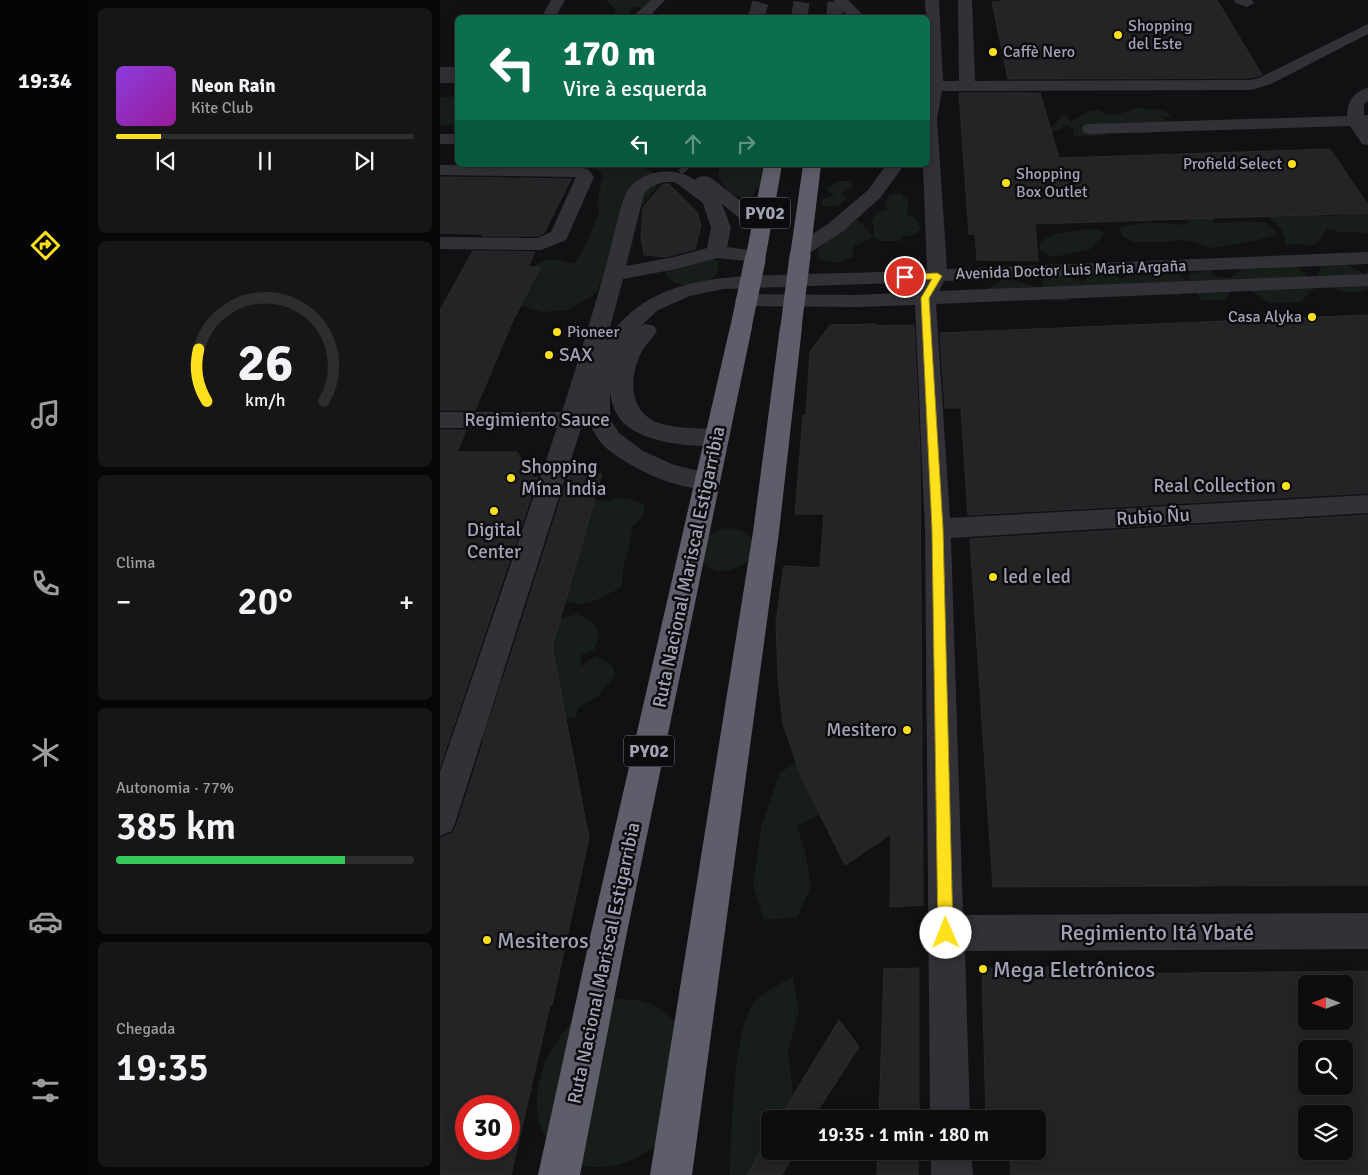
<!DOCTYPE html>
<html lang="pt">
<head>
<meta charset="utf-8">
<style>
	body { margin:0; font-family:Signika,sans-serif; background:#161617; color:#f1f3f6; height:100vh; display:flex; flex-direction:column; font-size:19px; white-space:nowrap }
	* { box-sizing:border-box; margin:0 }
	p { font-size:16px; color:#9a9c9e }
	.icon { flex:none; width:28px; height:28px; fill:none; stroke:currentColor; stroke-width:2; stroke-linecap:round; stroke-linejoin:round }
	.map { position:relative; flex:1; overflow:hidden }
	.details { display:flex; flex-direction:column; gap:8px; padding:8px; background:#070708; width:350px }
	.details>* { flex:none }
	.top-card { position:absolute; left:15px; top:15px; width:475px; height:152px; border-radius:8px; box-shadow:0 2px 12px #0003,0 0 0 1px #2d2d2e; background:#0b6e4f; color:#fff; overflow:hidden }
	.needle { width:32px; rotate:270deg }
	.fabs { position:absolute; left:858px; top:975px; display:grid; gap:10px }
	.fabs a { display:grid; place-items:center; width:55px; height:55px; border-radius:8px; background:#0d0d0e; box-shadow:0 2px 12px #0003,0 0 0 1px #2d2d2e; font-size:25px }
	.speed { position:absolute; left:15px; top:1095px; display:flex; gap:10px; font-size:25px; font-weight:700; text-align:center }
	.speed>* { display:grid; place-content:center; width:65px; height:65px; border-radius:50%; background:#0d0d0e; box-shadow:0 2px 12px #0003,0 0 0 1px #2d2d2e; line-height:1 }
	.speed .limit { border:8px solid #d22; background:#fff; color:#111 }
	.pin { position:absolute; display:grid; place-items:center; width:42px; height:42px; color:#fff; margin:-21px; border:2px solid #fff; border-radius:50%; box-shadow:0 1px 5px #0007 }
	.me { position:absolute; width:55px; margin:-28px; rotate:359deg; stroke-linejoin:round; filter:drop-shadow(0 0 4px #0008) }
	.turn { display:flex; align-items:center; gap:18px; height:105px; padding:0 25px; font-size:22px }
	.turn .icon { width:65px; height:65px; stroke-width:2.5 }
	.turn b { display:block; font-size:35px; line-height:42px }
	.lanes { display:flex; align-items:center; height:48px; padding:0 25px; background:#0003; justify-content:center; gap:25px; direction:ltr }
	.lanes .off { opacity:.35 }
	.big { font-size:38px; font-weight:600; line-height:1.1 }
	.details .widget { flex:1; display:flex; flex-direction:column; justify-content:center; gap:8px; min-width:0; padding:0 18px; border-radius:8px; background:#161617 }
	.details .dial { align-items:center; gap:0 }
	.dial svg { height:130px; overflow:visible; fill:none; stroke:#2d2d2e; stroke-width:7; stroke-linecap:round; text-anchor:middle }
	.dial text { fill:#f1f3f6; stroke:none }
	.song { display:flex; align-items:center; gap:15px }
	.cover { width:60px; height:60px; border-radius:8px; background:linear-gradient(135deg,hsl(270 70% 55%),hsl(300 70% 35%)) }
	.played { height:5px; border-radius:2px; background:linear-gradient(90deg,#ffe01c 15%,#2d2d2e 15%) }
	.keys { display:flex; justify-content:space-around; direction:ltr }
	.heat { display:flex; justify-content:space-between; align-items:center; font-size:28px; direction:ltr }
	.charge { height:8px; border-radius:4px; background:linear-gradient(90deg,#34c759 77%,#2d2d2e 0) }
	.trip { position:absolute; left:321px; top:1110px; width:285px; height:50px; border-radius:8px; background:#0d0d0e; box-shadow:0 2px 12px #0003,0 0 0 1px #2d2d2e; font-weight:600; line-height:50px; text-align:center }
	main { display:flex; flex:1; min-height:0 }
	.tabs { display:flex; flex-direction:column; width:90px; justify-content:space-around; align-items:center; background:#050506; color:#9a9c9e }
	.tabs .icon { width:35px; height:35px }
	.tabs .current { color:#ffe01c }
	.tabs b { font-size:22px; color:#f1f3f6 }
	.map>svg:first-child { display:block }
</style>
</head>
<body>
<main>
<nav class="tabs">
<b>19:34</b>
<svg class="icon current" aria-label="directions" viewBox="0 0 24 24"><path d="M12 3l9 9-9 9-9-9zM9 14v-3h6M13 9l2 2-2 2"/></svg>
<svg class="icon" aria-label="music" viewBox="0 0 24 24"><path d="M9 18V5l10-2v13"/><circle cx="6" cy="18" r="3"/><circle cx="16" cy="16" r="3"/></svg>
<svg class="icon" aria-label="phone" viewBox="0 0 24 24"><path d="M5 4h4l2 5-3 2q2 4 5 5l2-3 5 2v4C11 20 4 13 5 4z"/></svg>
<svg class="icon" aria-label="climate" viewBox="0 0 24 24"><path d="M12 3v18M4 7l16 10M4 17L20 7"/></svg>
<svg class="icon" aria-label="car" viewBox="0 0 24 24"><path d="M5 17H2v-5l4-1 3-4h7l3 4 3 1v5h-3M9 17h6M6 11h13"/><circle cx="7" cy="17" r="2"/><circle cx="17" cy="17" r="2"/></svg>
<svg class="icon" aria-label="filters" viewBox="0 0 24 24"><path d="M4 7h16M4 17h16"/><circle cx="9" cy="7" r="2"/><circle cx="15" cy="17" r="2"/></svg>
</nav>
<section class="details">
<div class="widget">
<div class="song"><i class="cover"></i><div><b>Neon Rain</b><p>Kite Club</p></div></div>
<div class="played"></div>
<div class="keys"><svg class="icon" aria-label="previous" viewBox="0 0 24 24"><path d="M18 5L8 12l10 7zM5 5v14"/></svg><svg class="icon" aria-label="pause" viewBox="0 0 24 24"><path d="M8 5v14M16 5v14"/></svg><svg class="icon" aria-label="next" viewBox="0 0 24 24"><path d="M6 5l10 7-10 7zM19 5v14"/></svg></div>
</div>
<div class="widget dial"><svg viewBox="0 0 100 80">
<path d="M14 69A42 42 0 1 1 86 69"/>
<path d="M14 69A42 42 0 0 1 9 37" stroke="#ffe01c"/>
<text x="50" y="56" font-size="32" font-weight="700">26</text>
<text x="50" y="72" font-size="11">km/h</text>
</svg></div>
<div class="widget"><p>Clima</p>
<div class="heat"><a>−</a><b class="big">20°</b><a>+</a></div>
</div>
<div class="widget"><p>Autonomia · 77%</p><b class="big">385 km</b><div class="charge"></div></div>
<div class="widget"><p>Chegada</p><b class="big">19:35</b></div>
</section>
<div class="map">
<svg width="928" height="1175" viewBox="0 0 928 1175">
	<rect width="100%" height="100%" fill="#111113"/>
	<!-- green -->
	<path fill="#171e19" d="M166 0H211L210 9 193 7 186 17 172 18 176 10Z
		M17 96V124L0 125V98Z
		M702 108 724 111 732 116 721 118 727 120C720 134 704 135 690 133L686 126C679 128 674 131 667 134 657 138 643 136 633 136L634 129 627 126 609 133 602 127H613L622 115H626L631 122 650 111 660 110C671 121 689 109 702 108Z
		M87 165H202L211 170 218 181 215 189 198 210 192 246 173 261 162 279 157 291 151 297 127 310 102 312 76 304C85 281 88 257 118 260 124 261 128 263 134 263L143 251 159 213 157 202 163 176 158 170 149 168 86 166Z
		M280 165H337L330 187 315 189 313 197 305 198 288 193 278 175Z
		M400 181H411L412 188 401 193 407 199 397 206H381L382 199 395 195 385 189Z
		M460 193 468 201 467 214 476 219 481 229 474 235 462 236 460 241H440L434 237 414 246 412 258 395 263 379 259 378 249 395 235 402 222 418 220 434 237V227L431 222 436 213 448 209 445 204 450 194Z
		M925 212 928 214V233L902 232 887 229 881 239 872 246 863 244 845 245C847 231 836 225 828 216L876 214 886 217Z
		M750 219H773V223L807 221 827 223 838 234 814 241 771 248 755 242 739 240 726 242H693L682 236 680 227 707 222 746 225Z
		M652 228 665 233 651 249 613 257 599 249 600 243C616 230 633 233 652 228Z
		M269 255 279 263 277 274C263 286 241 290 226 277V267Z
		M815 259C840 262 862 261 875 287L861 302 830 303 808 289 791 290 786 300H762L749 283 737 296 720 286 643 292 628 301H614L583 291 544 292 563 278 601 288 604 277 621 273 643 282 649 276 666 270 681 279 691 274 702 263 734 269 748 283 749 274 769 270 778 277 790 278Z
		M882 265H908L926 275 928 268V289C905 297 895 290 877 277Z
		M178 498 190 499 205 505 203 516 192 527 189 548 183 568 182 587C155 600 147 610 118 600L149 499 170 501Z
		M287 528C310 530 315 537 311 558 296 573 275 577 261 560L263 540 278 530Z
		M137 614 152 621 159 633 154 650 141 655 140 667 155 656 172 665 175 675 159 695 138 708 135 718 112 720 45 747 36 727 47 694 76 665 107 622Z
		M356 761 386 774 379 815 357 826 366 857 371 886 357 917 324 920 313 886 321 828 339 774Z
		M353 976 359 1011 348 1050 353 1094 344 1119H330V1151L340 1175H290C291 1141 293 1023 315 1002 325 991 341 984 353 976Z
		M179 999C209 1000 217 1004 239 1026 237 1050 235 1074 233 1098 232 1107 233 1119 230 1128 227 1138 206 1153 197 1158 159 1175 116 1170 101 1127 88 1092 107 1047 132 1023 145 1010 162 1005 179 999Z"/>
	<!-- building -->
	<path fill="#242427" stroke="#2b2b2f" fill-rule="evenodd" d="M561 0H777L822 75 810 78 568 79 552 2H561Z
		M519 93H600L619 158 890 149 928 205V213L595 224 598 261 537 260 535 234H529Z
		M0 177 131 179 104 233 98 236H42L43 234 0 233Z
		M223 184H229L257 212 261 225 255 249 226 257 204 255 201 237 203 207Z
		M33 251 95 252 88 267H100L71 325 35 410H0V310Z
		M928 315V493L528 515 521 408H505L500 333Z
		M435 324 436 326 474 325 480 451 483 905 450 907 451 834 405 865 361 776 343 724 338 677 336 622 344 566 380 568 384 514H355L363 415H366L370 352 390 325Z
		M0 430H26L17 452H77L93 478 98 477 0 766Z
		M162 474 112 647 149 838 112 1005H110L71 1175H0V838L13 833 18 821 128 476ZM26 1106H69V1149H26Z
		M928 515V885L553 887 530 539Z
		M662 966 663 974 928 971V1175H571L570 1151H598V1119H546L542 969ZM866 984H904V1021H866ZM866 1049H904V1086H866ZM866 1114H904V1151H866Z
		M479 968V1119H439L444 969Z
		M399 1020 419 1047 372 1119H339Z
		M330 1134V1151H355L342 1175H307Z
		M438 1151H478V1175H437Z"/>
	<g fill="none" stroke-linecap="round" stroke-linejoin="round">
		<!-- minor-tunnel -->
		<path stroke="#2e2e33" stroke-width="16" stroke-dasharray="16 8" stroke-linecap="butt" d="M316 18 321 0
			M0 75H18
			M244 165 248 169"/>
		<!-- highway-tunnel -->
		<path stroke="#2e2e33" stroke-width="16" stroke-dasharray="16 8" stroke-linecap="butt" d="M359 18 362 0
			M394 18 396 0"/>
		<!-- minor -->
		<path fill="#323138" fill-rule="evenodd" d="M111 0H125L115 18H101Z
			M211 0H225L208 18H191Z
			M393 0H408L426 18H410Z
			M485 0H499L503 81H519L518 0H532L535 81 810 80 819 78 928 24V34L831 84 811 90 502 91 497 119 507 269 928 252V264L504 281 499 291 928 274V286L496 304 510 518 928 495V513L511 538 523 915 928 913V949L525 951 530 1119H490L485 529 475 305 417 307 305 306 298 304 295 300 298 296 305 294 417 295 478 292 483 282 283 289 250 296 218 310 201 326 206 324 214 326 217 331C212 339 205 345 201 353 188 380 189 414 222 424 239 429 258 428 276 429L284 431 288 437 284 443C260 450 206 443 186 425 175 416 170 401 170 387V419L179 433 203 451 234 465 276 475 280 481 276 487C246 496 187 467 164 446 159 441 155 434 151 427L141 428 16 820 12 831 0 836V772L117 428H0V412H122C138 361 154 310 168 259 172 245 181 199 188 190 203 169 235 166 255 180L258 177 264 176 270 177 332 226 329 230 322 232 315 230 282 204 291 228 287 247 323 252 326 256 323 260 316 262 277 258 236 269 183 279 166 342C210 272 292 277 365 274 405 273 446 272 487 270L483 165H488V18H486ZM224 182H235L263 203 271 228 267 248 234 257 186 266 204 194 210 187Z
			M794 0H812L814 3 807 7 796 3Z
			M928 88V101L924 104V115H928V145L922 144 910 126 650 134 644 133 642 129 644 125 650 124 907 116C908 101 913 92 928 88Z
			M0 134H18V144H0Z
			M0 165 133 166 148 169 154 177 126 240 101 250 0 249V237L98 238 111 232 136 177 0 175Z
			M446 165H464L440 198 402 232 368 254 361 256 354 254 351 250 354 246 388 224 428 190Z
			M491 1151H531L533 1175H491Z"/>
		<!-- highway -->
		<path fill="#5d5e69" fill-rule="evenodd" d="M324 165H342L325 260 322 264 315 266 308 264 305 260Z
			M363 165H381L370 256 367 260 360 262 353 260 350 256Z
			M301 320 309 322 312 327 186 937 140 1175H98L150 937 290 327 293 322Z
			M351 320 359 322 362 327 339 532 252 1175H210L313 532 340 327 343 322Z"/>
		<!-- highway-bridge -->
		<path stroke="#5d5e69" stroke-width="21" d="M301 327 315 260
			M351 327 360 256"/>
	</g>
	<!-- route -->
	<path fill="#ffe01c" stroke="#a69212" d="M497 273 502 276 489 298 503 529 513 933 511 938 506 941 500 938 498 933 492 529 481 298 492 279 465 280 461 277 465 275Z"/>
	<!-- markers -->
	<g fill="#ffe01c" stroke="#0c0c0e" stroke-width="2">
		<circle cx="678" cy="35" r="5"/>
		<circle cx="553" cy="52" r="5"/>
		<circle cx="852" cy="164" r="5"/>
		<circle cx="566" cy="183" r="5"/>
		<circle cx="872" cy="317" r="5"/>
		<circle cx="117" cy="332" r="5"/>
		<circle cx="109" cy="355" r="5"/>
		<circle cx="71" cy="478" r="5"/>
		<circle cx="846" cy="486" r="5"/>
		<circle cx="54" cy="511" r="5"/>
		<circle cx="553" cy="577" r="5"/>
		<circle cx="467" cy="730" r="5"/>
		<circle cx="47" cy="940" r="5"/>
		<circle cx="543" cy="969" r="5"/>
	</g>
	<g text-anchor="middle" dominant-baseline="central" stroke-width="5" stroke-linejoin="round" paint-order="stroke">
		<!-- far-poi labels -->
		<g font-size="16" fill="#a1a3b5" stroke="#0c0c0e" text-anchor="start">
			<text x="688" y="26">Shopping<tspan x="688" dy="18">del Este</tspan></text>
			<text x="563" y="52">Caffè Nero</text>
			<text x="842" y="164" text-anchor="end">Profield Select</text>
			<text x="576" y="174">Shopping<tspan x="576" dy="18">Box Outlet</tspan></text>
			<text x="862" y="317" text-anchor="end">Casa Alyka</text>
			<text x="127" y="332">Pioneer</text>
		</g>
		<!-- far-street labels -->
		<g font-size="16" fill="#a1a3b5" stroke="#0c0c0e">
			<text transform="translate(631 270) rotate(-2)">Avenida Doctor Luis Maria Argaña</text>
		</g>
		<!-- shield labels -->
		<g fill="#0c0c0e" stroke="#747683" stroke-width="1">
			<rect x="300" y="197.5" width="50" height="31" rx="4"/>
			<rect x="184" y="735.5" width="50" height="31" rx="4"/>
		</g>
		<g font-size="18" font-weight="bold" fill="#a1a3b5">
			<text x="325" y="213">PY02</text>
			<text x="209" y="751">PY02</text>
		</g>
		<!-- poi labels -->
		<g font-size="19" fill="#a1a3b5" stroke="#0c0c0e" text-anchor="start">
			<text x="119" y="355">SAX</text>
			<text x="81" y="467">Shopping<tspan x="81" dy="22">Mína India</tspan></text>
			<text x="836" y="486" text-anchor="end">Real Collection</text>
			<text x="54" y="530" text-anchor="middle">Digital<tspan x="54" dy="22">Center</tspan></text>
			<text x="563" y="577">led e led</text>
			<text x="457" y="730" text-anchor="end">Mesitero</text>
		</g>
		<!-- street labels -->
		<g font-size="19" fill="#a1a3b5" stroke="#0c0c0e">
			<text x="97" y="420">Regimiento Sauce</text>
			<text transform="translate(713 517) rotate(-3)">Rubio Ñu</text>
			<text transform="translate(249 567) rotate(-78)">Ruta Nacional Mariscal Estigarribia</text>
			<text transform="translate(164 963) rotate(-78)">Ruta Nacional Mariscal Estigarribia</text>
		</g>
		<!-- near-street labels -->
		<g font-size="22" fill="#a1a3b5" stroke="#0c0c0e">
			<text x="717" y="932">Regimiento Itá Ybaté</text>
		</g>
		<!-- near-poi labels -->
		<g font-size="22" fill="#a1a3b5" stroke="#0c0c0e" text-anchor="start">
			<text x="57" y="940">Mesiteros</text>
			<text x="553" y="969">Mega Eletrônicos</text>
		</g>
	</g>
</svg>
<div class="fabs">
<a><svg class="needle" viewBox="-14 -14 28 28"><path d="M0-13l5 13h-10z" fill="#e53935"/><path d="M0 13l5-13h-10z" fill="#9a9c9e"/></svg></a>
<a><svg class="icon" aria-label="search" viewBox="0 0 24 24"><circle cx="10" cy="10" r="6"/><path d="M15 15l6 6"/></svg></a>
<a><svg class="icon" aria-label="layers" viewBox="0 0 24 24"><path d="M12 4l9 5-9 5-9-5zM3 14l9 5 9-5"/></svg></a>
</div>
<div class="speed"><div class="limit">30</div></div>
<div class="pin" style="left:465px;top:277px;background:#d93025"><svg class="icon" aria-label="arrive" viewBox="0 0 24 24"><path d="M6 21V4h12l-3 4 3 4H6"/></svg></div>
<svg class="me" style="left:506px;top:933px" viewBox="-20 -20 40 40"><circle r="19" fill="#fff"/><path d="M0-13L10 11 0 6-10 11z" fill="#ffe01c"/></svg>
<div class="trip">19:35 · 1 min · 180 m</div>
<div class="top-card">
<div class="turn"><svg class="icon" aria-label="left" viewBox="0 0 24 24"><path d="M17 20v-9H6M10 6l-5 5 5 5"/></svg><div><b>170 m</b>Vire à esquerda</div></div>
<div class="lanes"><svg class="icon" aria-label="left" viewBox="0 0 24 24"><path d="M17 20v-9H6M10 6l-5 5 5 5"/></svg><svg class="icon off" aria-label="ahead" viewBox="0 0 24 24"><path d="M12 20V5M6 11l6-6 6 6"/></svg><svg class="icon off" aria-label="right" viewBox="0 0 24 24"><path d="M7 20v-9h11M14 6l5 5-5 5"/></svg></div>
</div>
</div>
</main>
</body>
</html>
